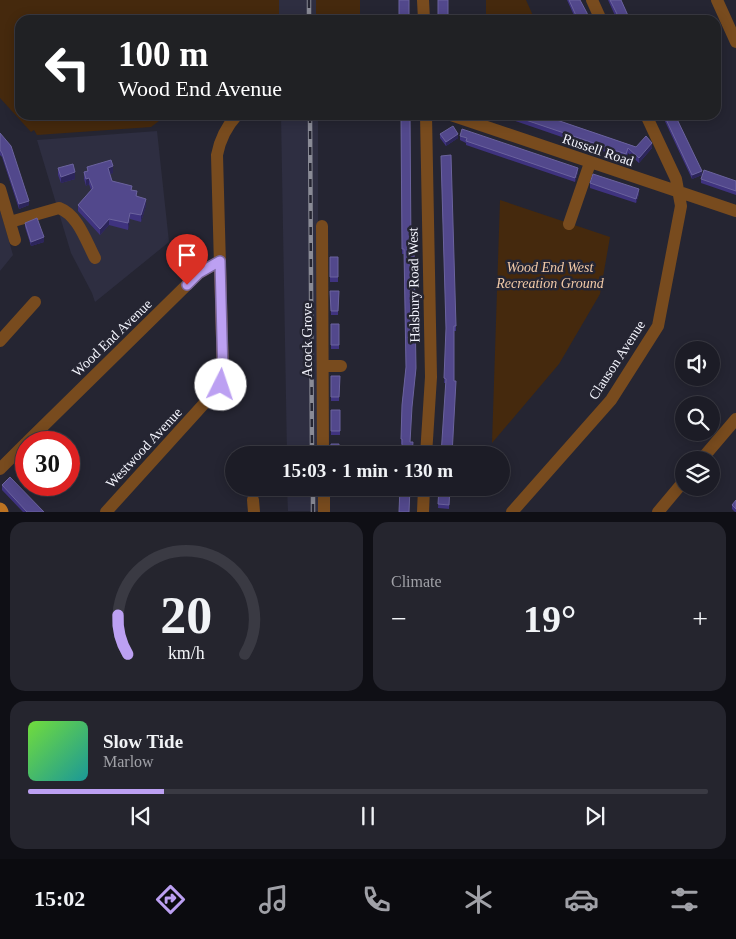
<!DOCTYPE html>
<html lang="en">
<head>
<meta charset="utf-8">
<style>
	body { margin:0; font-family:"Times New Roman",serif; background:#25252e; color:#f1f3f6; height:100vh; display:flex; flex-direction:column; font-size:19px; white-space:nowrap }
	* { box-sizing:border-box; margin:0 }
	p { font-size:16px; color:#a0a1a7 }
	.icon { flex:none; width:28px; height:28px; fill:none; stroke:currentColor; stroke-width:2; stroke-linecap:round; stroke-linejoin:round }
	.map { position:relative; height:512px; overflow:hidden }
	.side { display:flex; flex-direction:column; gap:10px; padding:10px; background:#0f0f15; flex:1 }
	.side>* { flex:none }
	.guide { position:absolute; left:15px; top:15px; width:706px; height:105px; border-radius:15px; box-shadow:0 2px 12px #0003,0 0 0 1px #3a3a43; background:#202124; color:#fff; overflow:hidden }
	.fabs { position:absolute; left:675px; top:341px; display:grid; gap:10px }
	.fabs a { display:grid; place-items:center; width:45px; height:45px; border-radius:50%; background:#1c1c26; box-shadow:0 2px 12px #0003,0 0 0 1px #3a3a43; font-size:25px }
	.speed { position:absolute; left:15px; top:431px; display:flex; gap:10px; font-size:25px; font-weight:700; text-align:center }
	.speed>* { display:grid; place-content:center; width:65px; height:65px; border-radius:50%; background:#1c1c26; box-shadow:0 2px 12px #0003,0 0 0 1px #3a3a43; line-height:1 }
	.speed .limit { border:8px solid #d22; background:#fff; color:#111 }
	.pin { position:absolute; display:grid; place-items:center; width:42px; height:42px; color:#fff; margin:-51px -21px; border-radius:50% 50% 50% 0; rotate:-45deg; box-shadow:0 0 5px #0007 }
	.pin .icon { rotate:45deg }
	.me { position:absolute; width:55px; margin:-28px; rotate:4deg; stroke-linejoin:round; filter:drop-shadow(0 0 4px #0008) }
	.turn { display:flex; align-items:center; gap:18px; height:105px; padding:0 20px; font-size:22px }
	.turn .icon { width:65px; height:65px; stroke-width:2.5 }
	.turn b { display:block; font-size:35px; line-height:42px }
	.big { font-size:38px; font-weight:700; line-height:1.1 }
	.side .card { flex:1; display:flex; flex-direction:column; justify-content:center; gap:8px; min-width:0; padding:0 18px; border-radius:15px; background:#25252e }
	.side .dial { align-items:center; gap:0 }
	.dial svg { height:130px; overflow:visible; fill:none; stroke:#3a3a43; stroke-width:7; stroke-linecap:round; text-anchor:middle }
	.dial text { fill:#f1f3f6; stroke:none }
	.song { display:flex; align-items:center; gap:15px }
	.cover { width:60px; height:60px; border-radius:8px; background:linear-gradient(135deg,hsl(100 70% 55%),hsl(180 70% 35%)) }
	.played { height:5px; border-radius:2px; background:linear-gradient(90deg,#bca0f2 20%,#3a3a43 20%) }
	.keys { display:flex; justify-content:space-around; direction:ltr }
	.heat { display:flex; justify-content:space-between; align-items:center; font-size:28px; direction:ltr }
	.side .tiles { flex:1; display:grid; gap:10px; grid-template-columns:1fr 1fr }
	.card:last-child { grid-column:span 2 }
	.trip { position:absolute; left:225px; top:446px; width:285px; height:50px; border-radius:25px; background:#1c1c26; box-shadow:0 2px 12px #0003,0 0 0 1px #3a3a43; font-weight:700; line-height:50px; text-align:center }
	.dock { display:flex; height:80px; justify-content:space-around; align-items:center; background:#0b0b0f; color:#a0a1a7 }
	.dock .icon { width:35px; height:35px }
	.dock .on { color:#bca0f2 }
	.dock b { font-size:22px; color:#f1f3f6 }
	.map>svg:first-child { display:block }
</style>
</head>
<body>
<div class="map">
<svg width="736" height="512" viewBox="0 0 736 512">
	<rect width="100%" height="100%" fill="#252532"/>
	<!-- built -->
	<path fill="#2e2e41" d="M279 0H360V20H279Z
		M281 115H318V455H287Z
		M157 131 169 242 95 302 92 293 71 253 37 140Z
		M0 210 13 255 0 271Z
		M287 488H319V511H288Z"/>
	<!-- green -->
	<path fill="#45290d" d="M0 0H279V20H20V115H167L151 127 37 135 34 130 31 132 0 98Z
		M316 0H360V20H316Z
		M486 0H526L535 20H486Z
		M500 200 610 237 600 294 559 364 492 443Z"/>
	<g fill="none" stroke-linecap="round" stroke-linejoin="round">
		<!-- minor -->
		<path stroke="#784b1e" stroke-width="12" d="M423 0 424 20
			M592 0 601 20
			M717 0 736 42
			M426 115 431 377 426 455
			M451 115 736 211
			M0 189 15 240
			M10 222 59 208C78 215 86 241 95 258
			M569 224 590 163
			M322 226 323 455
			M0 341 35 302
			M323 366H341
			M27 442 199 273 220 261
			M701 460 736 419
			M0 469 26 443
			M324 488V512
			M253 500 254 512
			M106 512 221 385 223 376 217 155C220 139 226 127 237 115
			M423 512 424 488
			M512 512 611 400 658 326 681 206 676 179 646 115
			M658 512 684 481"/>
		<!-- major -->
		<path stroke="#bd7322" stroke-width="15" d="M0 510 1 512"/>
		<defs>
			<path id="rail" d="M309 0V20
				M310 115 312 455
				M313 488V512"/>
		</defs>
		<!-- rail casing -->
		<use href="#rail" stroke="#8a8b96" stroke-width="4.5"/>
		<!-- rail -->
		<use href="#rail" stroke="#252532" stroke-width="2.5" stroke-dasharray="8" stroke-linecap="butt"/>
	</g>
	<!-- wall -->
	<path fill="#3f337f" d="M567 0H580L589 20H576Z
		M608 0H621L630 20H617Z
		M401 115 411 251 416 372 402 444H401L402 405 406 368 404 254H402Z
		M498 115H542L636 147 652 148 639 163 628 153 626 159Z
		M662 115H675L702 175 692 179Z
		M0 133 29 205 19 209 2 157 0 155Z
		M440 134 458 138 446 146 440 138Z
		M460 136 578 172 575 182 466 145V143L460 140Z
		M441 156 456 326V331H454L446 383H444L446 330Z
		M87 167 113 173 109 174 112 181 132 190 146 205 141 222 130 219 128 230 109 225 100 235 78 211V205L91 190 89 184 86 186 84 179V172L87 171Z
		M58 168 75 179 61 183 58 175Z
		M701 179 736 181V195L701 183Z
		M590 183 639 194 636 203 590 188Z
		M25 223 44 242 31 246 25 227Z
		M330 257H338V282H330Z
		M330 291H339L338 315H331Z
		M331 324H339V349H331Z
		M331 376H340L339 401H331Z
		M331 410H340V435H331Z
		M2 485 44 512H23L2 490Z
		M439 488H450L449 509 438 508Z
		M736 500V512H735L732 509V505Z"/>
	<!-- shaded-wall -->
	<path fill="#2c255a" d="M458 134V138L446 146V142Z
		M652 143V148L639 163V158Z
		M113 166V173L108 175V168Z
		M578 168V172L575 182V178Z
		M702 171V175L692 179V175Z
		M75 172V179L61 183V177Z
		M89 178V184L86 186V179Z
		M639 189V194L636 203V199Z
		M146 199V205L141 222V215Z
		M29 201V205L19 209V204Z
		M130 213V219L128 230V223Z
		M109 219V225L100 235V229Z
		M44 237V242L31 246V242Z"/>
	<!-- building -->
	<path fill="#52488c" stroke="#6b639e" d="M399 0H409V20H399Z
		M438 0H448V20H438Z
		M569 0H580L587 13 589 20H578Z
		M610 0H621L630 20H620Z
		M401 115H410L411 251H414L416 368 412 407 410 442H413L412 455H402V439H401L402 405 406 367 404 249H402Z
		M511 115H542L636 147 646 136 652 143 639 158 628 148 626 154Z
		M664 115H675L702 171 692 175Z
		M453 126 458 134 446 142 440 134Z
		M462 129 578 168 575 178 466 141 467 138 460 136Z
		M0 133 11 146 29 201 19 204 2 153 0 150Z
		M451 155 456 326H454V381H456L452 455H441L446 379 444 378 446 328 441 156Z
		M111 160 113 166 108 168 112 181 132 186 131 190 137 191 136 196 146 199 141 215 130 213 128 223 109 219 100 229 78 205 93 188 89 178 86 179 84 172 88 171 87 167Z
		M73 164 75 172 61 177 58 168Z
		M704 170 736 181V191L701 179Z
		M593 174 639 189 636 199 590 183Z
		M37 218 44 237 31 242 25 223Z
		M330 257H338V277H330Z
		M330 291H339L338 311H331Z
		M331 324H339V345H331Z
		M331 376H340L339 397H331Z
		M331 410H340V431H331Z
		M331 444H339V455H330Z
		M10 477 44 512H27L2 485Z
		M400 488H410L409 512H399Z
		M439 488H450L449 505 438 504Z
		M736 500V509L732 505Z"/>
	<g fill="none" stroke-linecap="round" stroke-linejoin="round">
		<defs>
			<path id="route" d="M187 285 199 273 220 261 223 376 221 385"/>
		</defs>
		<!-- route casing -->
		<use href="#route" stroke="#7a689d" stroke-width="12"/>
		<!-- route -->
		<use href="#route" stroke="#bca0f2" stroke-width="9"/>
	</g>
	<g text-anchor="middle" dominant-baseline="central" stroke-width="5" stroke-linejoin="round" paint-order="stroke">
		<!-- street labels -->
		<g font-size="14" fill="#f3f4fd" stroke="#252532">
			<text transform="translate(598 150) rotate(19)">Russell Road</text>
			<text transform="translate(414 285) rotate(-91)">Halsbury Road West</text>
			<text transform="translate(112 338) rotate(-44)">Wood End Avenue</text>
			<text transform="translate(307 340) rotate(-90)">Acock Grove</text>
			<text transform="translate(617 360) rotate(-57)">Clauson Avenue</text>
			<text transform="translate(144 448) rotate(-47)">Westwood Avenue</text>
		</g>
		<!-- park labels -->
		<g font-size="14" font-style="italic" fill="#f1c9a7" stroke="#252532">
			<text x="550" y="267">Wood End West<tspan x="550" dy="16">Recreation Ground</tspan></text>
		</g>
	</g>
</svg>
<div class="fabs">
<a><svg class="icon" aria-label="sound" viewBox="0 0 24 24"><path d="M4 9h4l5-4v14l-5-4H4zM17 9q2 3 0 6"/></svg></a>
<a><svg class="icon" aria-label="search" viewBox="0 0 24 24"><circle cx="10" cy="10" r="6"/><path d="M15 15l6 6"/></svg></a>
<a><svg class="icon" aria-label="layers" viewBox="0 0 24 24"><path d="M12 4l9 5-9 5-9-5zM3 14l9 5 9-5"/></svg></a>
</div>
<div class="speed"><div class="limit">30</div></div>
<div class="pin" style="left:187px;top:285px;background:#d93025"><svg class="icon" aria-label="arrive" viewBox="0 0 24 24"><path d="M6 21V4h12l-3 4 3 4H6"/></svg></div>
<svg class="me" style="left:221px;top:385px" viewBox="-20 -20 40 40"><circle r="19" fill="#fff"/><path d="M0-13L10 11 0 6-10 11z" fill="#bca0f2"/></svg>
<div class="trip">15:03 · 1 min · 130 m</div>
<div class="guide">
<div class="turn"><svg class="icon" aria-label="left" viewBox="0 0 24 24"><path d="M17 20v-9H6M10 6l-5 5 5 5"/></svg><div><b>100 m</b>Wood End Avenue</div></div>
</div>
</div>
<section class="side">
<div class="tiles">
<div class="card dial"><svg viewBox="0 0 100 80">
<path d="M14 69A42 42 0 1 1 86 69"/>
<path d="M14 69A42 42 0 0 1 8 45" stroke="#bca0f2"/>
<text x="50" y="56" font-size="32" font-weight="700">20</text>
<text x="50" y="72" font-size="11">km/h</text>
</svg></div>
<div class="card"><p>Climate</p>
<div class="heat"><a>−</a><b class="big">19°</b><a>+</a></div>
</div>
<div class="card">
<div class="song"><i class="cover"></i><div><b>Slow Tide</b><p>Marlow</p></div></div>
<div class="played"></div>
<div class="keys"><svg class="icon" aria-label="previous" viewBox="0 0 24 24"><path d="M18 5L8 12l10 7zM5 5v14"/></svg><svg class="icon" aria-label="pause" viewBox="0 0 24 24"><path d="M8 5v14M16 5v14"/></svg><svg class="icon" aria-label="next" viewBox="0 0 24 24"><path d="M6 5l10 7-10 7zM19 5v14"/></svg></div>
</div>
</div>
</section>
<nav class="dock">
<b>15:02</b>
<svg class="icon on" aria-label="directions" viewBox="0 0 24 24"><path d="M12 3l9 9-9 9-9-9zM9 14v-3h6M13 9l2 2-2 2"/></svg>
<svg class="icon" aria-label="music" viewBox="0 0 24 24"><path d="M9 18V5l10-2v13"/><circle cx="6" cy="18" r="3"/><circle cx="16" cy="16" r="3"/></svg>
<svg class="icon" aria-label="phone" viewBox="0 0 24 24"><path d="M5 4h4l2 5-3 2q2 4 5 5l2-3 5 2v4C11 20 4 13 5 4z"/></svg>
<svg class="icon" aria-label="climate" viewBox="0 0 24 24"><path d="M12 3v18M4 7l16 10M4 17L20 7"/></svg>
<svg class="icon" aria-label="car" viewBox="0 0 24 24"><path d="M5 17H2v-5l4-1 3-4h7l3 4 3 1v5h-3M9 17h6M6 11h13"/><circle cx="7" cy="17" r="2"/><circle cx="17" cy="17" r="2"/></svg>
<svg class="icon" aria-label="filters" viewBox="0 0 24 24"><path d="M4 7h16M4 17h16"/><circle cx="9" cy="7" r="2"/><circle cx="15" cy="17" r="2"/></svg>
</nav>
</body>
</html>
